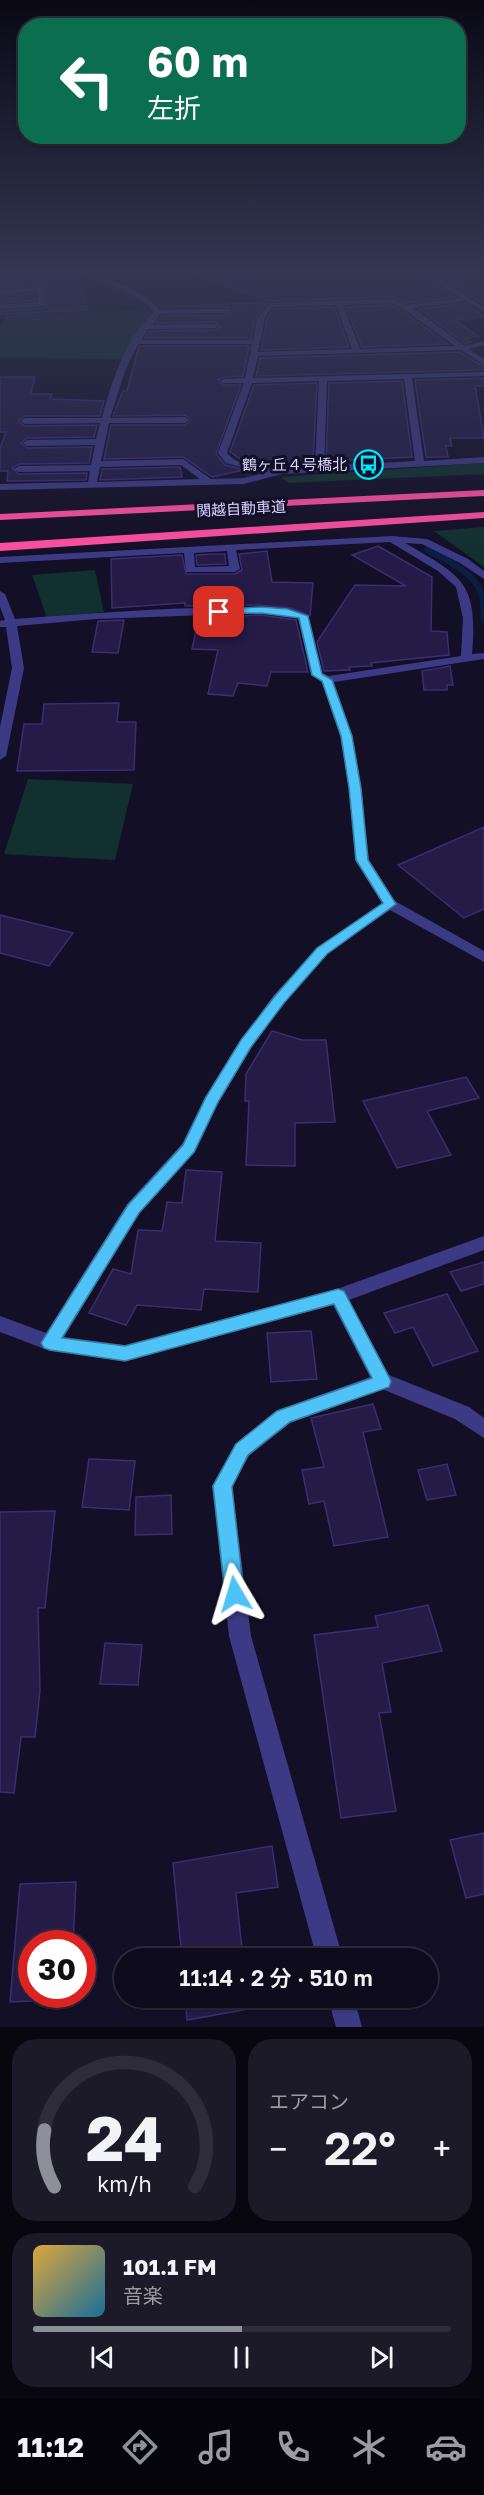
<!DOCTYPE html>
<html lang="ja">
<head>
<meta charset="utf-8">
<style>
	body { margin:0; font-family:"Golos Text","Noto Sans JP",sans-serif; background:#1c1929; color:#f1f3f6; height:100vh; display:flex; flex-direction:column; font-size:22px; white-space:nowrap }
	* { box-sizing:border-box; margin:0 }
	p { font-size:20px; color:#9b9ba3 }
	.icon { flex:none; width:33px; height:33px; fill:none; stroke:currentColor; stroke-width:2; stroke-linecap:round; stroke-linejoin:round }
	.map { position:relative; height:2027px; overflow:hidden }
	.sheet { display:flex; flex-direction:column; gap:12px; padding:12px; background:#08060f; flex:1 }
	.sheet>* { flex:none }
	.banner { position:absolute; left:18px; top:18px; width:448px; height:126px; border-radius:24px; box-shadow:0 2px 4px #0004,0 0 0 2px #2e2b3b; background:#0b6e4f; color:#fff; overflow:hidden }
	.speed { position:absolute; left:18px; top:1930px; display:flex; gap:12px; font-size:30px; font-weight:700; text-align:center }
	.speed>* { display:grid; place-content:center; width:78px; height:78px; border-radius:50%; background:#0e0b1c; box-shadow:0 2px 4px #0004,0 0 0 2px #2e2b3b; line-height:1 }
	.speed .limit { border:9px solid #d22; background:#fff; color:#111 }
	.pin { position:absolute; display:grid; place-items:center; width:51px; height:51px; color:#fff; margin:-26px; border-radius:12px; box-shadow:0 3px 9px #0006 }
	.me { position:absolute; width:66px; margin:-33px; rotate:353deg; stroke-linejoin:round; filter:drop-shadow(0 0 4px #0008) }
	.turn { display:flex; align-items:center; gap:21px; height:126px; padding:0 30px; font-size:27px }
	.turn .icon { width:78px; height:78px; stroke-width:2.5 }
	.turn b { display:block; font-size:42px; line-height:51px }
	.big { font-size:45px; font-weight:600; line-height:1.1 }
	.sheet .tile { flex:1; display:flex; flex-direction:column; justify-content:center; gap:9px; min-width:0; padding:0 21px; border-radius:24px; background:#1c1929 }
	.sheet .dial { align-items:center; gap:0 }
	.dial svg { height:156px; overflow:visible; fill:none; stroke:#2e2b3b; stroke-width:7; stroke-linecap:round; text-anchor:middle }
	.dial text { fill:#f1f3f6; stroke:none }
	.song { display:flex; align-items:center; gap:18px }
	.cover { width:72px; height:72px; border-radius:9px; background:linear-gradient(135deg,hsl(40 70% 55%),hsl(200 70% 35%)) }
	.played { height:6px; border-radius:3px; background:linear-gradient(90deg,#8c9099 50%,#2e2b3b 50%) }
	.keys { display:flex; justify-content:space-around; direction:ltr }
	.heat { display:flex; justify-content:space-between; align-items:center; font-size:33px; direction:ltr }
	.sheet .tiles { flex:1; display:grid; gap:12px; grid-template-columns:1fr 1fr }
	.tile:last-child { grid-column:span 2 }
	.trip { position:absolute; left:114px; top:1948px; width:324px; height:60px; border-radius:30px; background:#0e0b1c; box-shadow:0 2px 4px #0004,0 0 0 2px #2e2b3b; font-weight:600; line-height:60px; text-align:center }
	.tabs { display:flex; height:96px; justify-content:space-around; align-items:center; background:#06040b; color:#9b9ba3 }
	.tabs .icon { width:42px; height:42px }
	.tabs .active { color:#8c9099 }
	.tabs b { font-size:27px; color:#f1f3f6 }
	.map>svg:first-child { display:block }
</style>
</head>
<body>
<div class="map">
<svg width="484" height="2027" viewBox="0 0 484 2027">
	<rect width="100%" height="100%" fill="#130f26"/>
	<!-- green -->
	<path fill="#12302f" d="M131 311 152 312 139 327 123 359 0 358V328L7 317 20 314Z
		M484 463V474L288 483 281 477Z
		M484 527V567L434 531Z
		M95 570 104 612 47 618 32 575Z
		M28 779 133 784 115 860 4 854Z"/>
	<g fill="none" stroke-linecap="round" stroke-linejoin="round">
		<!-- stream-far1 -->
		<path stroke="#0a1f44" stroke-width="4.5" d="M234 396 244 368 251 327
			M215 453 228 463"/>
		<!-- stream -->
		<path stroke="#0a1f44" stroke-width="6" d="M225 461 249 474
			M427 550C446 560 475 572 482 595 484 602 483 611 484 619"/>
	</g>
	<!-- building -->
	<path fill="#241b47" stroke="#3b2d73" stroke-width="1.5" d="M190 270H412L454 297 407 303 392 297 269 301 189 272Z
		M453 274 484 291V304L438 275Z
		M65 275 66 281 81 280 88 310 0 314V311L45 308 47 306 43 285 0 288V280Z
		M34 293 35 300 0 303V296Z
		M267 303 255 318 251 338H145L149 331 215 330 221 327 215 322 156 323 161 316 227 315 233 312 227 307 159 306Z
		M466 303 484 316 454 320 478 336 465 338 471 342 465 344 419 309Z
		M391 305 402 311 448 344 362 347 346 307Z
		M334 307 349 347 261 350 267 319 273 309Z
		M139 346H249L243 376 224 377 218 380 224 385H241L216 454 225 465 244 470 212 477 183 457 104 459 111 425H185L191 420 185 415 113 416 123 391H127Z
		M460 352 484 367V370L256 376 260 358Z
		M0 377H35L31 394H52L50 399 104 401 100 416H25L19 421 25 426 97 425 94 437 27 438 21 443 27 448 92 447 89 463 19 464 12 468 19 474 87 473 86 480 7 481 8 471H0V448L6 432H0Z
		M484 378V386H475L484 438H450L452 446H446L448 457H426L415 380Z
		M402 381 412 457 326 461 329 383Z
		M317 383 313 461 262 465 245 462 230 452 254 385Z
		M180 467 182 477 100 480 102 469Z
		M378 546 432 577 431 631 447 632 449 655 371 663 372 666 349 667 350 670 324 671 317 642 355 585 406 586 352 555Z
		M267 551 272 582 313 583 310 616 291 608 258 605 185 606V603L112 608 111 559 182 555 186 574H235L242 570 239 554Z
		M215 554H225L226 564 197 565 196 555Z
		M261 615 296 620 308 672H271L267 686 238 683 233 696 208 694 218 650 192 649 199 617Z
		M124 620 118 653 92 652 98 621Z
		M450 666 453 685H447V690H424L422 671Z
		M119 703 117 722H136L134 770 17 771 24 724H42L44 704Z
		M484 827V909L464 918 398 865Z
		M0 915 73 933 49 966 0 953Z
		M272 1031 302 1040H326L335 1122 295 1123V1166L246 1165 249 1101H245L246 1074Z
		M466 1077 479 1098 427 1111 451 1155 397 1168 363 1101Z
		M186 1170 222 1172 215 1241 261 1243 258 1292 204 1289 201 1310 137 1305 126 1325 89 1313 113 1269 131 1274 138 1230 162 1231 167 1202 182 1203Z
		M484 1262V1284L461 1291 450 1272Z
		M447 1294 478 1351 433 1366 413 1327 395 1333 384 1313Z
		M311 1331 317 1379 271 1382 267 1333Z
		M373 1404 381 1429 363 1432 388 1537 334 1546 324 1501 309 1504 302 1470 324 1467 311 1418Z
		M89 1459 135 1461 129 1510 82 1507Z
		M447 1464 456 1495 427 1500 418 1470Z
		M171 1495 172 1534 135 1535 136 1497Z
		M55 1511 45 1608H38L40 1691 35 1737H21L14 1793 0 1792V1512Z
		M428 1605 442 1651 382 1663 391 1712 379 1713 396 1811 341 1818 314 1635 378 1627 375 1616Z
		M105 1643 142 1645 138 1685 100 1684Z
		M484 1833V1894L466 1898 450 1840Z
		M272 1846 278 1887 236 1893 243 1959H182L173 1863Z
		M76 1882 73 1944H32V2001L10 2002 20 1884Z
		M185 1998H248L249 2009 187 2020Z"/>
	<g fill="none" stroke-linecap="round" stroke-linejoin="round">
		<!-- minor -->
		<path fill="#3d3a85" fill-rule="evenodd" d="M59 270C89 270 140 286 160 310L227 309 231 311 227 313 160 314 152 325 215 324 219 326 215 328 148 329 141 340H253L257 318 270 303 392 299 407 305 460 298 419 270H426L484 307V312L466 301 413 308 465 346 484 341V345L469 349 484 359V365L461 350 258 356 253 378 484 372V376L412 378 424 461 484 457V463L282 474 244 484 0 490V484L88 482 90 471 19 472 14 469 19 466 91 465 95 445 27 446 23 443 27 440 96 439 100 423 25 424 21 421 25 418H102C110 387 122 350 141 326 144 321 150 317 154 312L148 305 129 293 74 272 0 278 3 275ZM391 303 403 309 455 346 360 349 343 305ZM336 305 352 349 258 352 265 318 272 307ZM138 344H252L245 378 224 379 220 381 224 383H244L218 453 226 463 264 473 244 478 211 479 183 459 101 461 109 423H185L189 420 185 417 110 418 125 371ZM404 379 415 461 324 466 327 381ZM319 381 315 467C289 468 245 474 227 453L252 383ZM181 465 200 479 97 482 100 467Z
			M478 270H484V273L479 271Z
			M42 287 45 306 0 309V305L38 302 36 291 0 294V290Z
			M392 536 427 539 468 559 484 571V579L460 563 422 544 405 543C464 577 478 583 472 654L484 653V659L334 682 352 736 361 787 369 860 395 901 484 951V962L390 910 327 954 284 1003 251 1048 219 1102 195 1152 139 1214 64 1337 125 1345 337 1289 484 1236V1250L349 1300 389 1375 469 1407 484 1418V1438L455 1419 382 1389 290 1423 249 1456 232 1487 251 1636 343 1959H317L229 1636 212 1486 235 1444 276 1411 370 1377 333 1305 125 1361 50 1351 0 1332V1316L46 1333 127 1204 182 1144 205 1097 241 1040 274 995 317 948 382 903 355 860 349 787 340 736 322 682 311 675 298 618 261 613 96 619 17 626 24 668 6 756 0 760V727L12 668 6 627H0V621L5 620 0 607V591L5 594 15 619C59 616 284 596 308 616L322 673 329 676 461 656 463 618 456 587 438 571 390 542 236 550 240 569 235 572H186L184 553 0 563V557ZM227 551 229 566 195 567 194 553Z
			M328 1998H354L362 2027H336Z"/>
		<!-- highway -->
		<path fill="#ff4fa3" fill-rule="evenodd" d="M484 490V496L0 520V514Z
			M484 512V518L0 551V543Z"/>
	</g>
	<!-- sky -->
	<linearGradient id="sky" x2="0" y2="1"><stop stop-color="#0a0815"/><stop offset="0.49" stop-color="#333752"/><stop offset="1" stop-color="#333752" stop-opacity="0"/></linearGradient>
	<rect width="484" height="553" fill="url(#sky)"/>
	<!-- route -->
	<path fill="#4fc3f7" stroke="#337fa1" stroke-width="1.5" d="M261 607 288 609 308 616 322 674 332 680 352 736 361 788 368 860 396 904 327 954 284 1003 251 1047 218 1102 194 1152 139 1213 62 1338 125 1346 338 1289 344 1291 391 1381 389 1387 290 1422 248 1455 232 1487 244 1594 242 1600 235 1603 228 1600 225 1594 213 1486 236 1444 277 1411 372 1378 334 1304 125 1361 50 1350 44 1348 41 1343 128 1205 183 1145 206 1097 241 1040 275 996 317 948 383 903 356 860 349 788 341 736 322 681 312 675 299 618 261 613 219 614 214 612 219 609Z"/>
	<!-- icons -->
	<defs>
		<symbol id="bus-ring" viewBox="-11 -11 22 22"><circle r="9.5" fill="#130f26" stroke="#00e5ff" stroke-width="1.5"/><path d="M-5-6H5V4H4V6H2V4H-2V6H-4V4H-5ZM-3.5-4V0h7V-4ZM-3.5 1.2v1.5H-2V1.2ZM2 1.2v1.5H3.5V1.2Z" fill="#00e5ff"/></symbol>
	</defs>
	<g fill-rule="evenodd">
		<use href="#bus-ring" x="352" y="448" width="33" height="33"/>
	</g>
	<g text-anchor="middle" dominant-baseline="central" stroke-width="6" stroke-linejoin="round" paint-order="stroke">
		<!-- far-poi labels -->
		<g font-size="15" fill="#d9d4ff" stroke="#130f26" text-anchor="end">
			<text x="347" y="464">鶴ヶ丘４号橋北</text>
		</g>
		<!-- far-street labels -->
		<g font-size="15" fill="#d9d4ff" stroke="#130f26">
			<text transform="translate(241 508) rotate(-3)">関越自動車道</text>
		</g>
	</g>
</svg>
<div class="speed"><div class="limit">30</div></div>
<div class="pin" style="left:219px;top:612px;background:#d93025"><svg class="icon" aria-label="arrive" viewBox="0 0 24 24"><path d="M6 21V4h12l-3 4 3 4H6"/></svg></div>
<svg class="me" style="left:235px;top:1594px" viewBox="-20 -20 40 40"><path d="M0-17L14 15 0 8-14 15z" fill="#4fc3f7" stroke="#fff" stroke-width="4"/></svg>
<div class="trip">11:14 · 2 分 · 510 m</div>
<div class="banner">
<div class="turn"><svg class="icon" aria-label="left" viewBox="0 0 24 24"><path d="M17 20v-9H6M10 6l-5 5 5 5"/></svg><div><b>60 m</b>左折</div></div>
</div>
</div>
<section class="sheet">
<div class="tiles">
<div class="tile dial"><svg viewBox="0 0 100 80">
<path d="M14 69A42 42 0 1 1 86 69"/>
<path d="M14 69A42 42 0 0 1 9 40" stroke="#8c9099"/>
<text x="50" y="56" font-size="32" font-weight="700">24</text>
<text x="50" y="72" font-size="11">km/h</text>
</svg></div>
<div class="tile"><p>エアコン</p>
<div class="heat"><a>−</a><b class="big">22°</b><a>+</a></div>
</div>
<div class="tile">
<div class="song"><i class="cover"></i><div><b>101.1 FM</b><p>音楽</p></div></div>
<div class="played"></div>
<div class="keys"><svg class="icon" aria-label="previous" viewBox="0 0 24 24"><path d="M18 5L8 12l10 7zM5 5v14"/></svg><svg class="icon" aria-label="pause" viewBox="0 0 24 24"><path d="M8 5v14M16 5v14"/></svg><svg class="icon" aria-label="next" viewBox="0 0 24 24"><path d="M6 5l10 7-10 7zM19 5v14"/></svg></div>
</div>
</div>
</section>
<nav class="tabs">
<b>11:12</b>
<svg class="icon active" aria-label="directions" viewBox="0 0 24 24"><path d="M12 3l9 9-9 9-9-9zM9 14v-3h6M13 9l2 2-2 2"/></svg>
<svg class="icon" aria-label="music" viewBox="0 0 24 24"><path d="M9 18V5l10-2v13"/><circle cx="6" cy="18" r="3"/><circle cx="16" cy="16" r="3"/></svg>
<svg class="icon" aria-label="phone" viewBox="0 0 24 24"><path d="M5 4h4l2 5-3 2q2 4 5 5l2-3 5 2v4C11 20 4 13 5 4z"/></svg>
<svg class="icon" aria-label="climate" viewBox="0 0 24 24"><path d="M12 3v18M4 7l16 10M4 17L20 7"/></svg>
<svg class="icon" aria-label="car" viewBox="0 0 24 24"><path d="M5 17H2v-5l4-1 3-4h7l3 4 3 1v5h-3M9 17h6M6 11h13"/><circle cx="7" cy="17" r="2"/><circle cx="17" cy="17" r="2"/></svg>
</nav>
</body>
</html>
